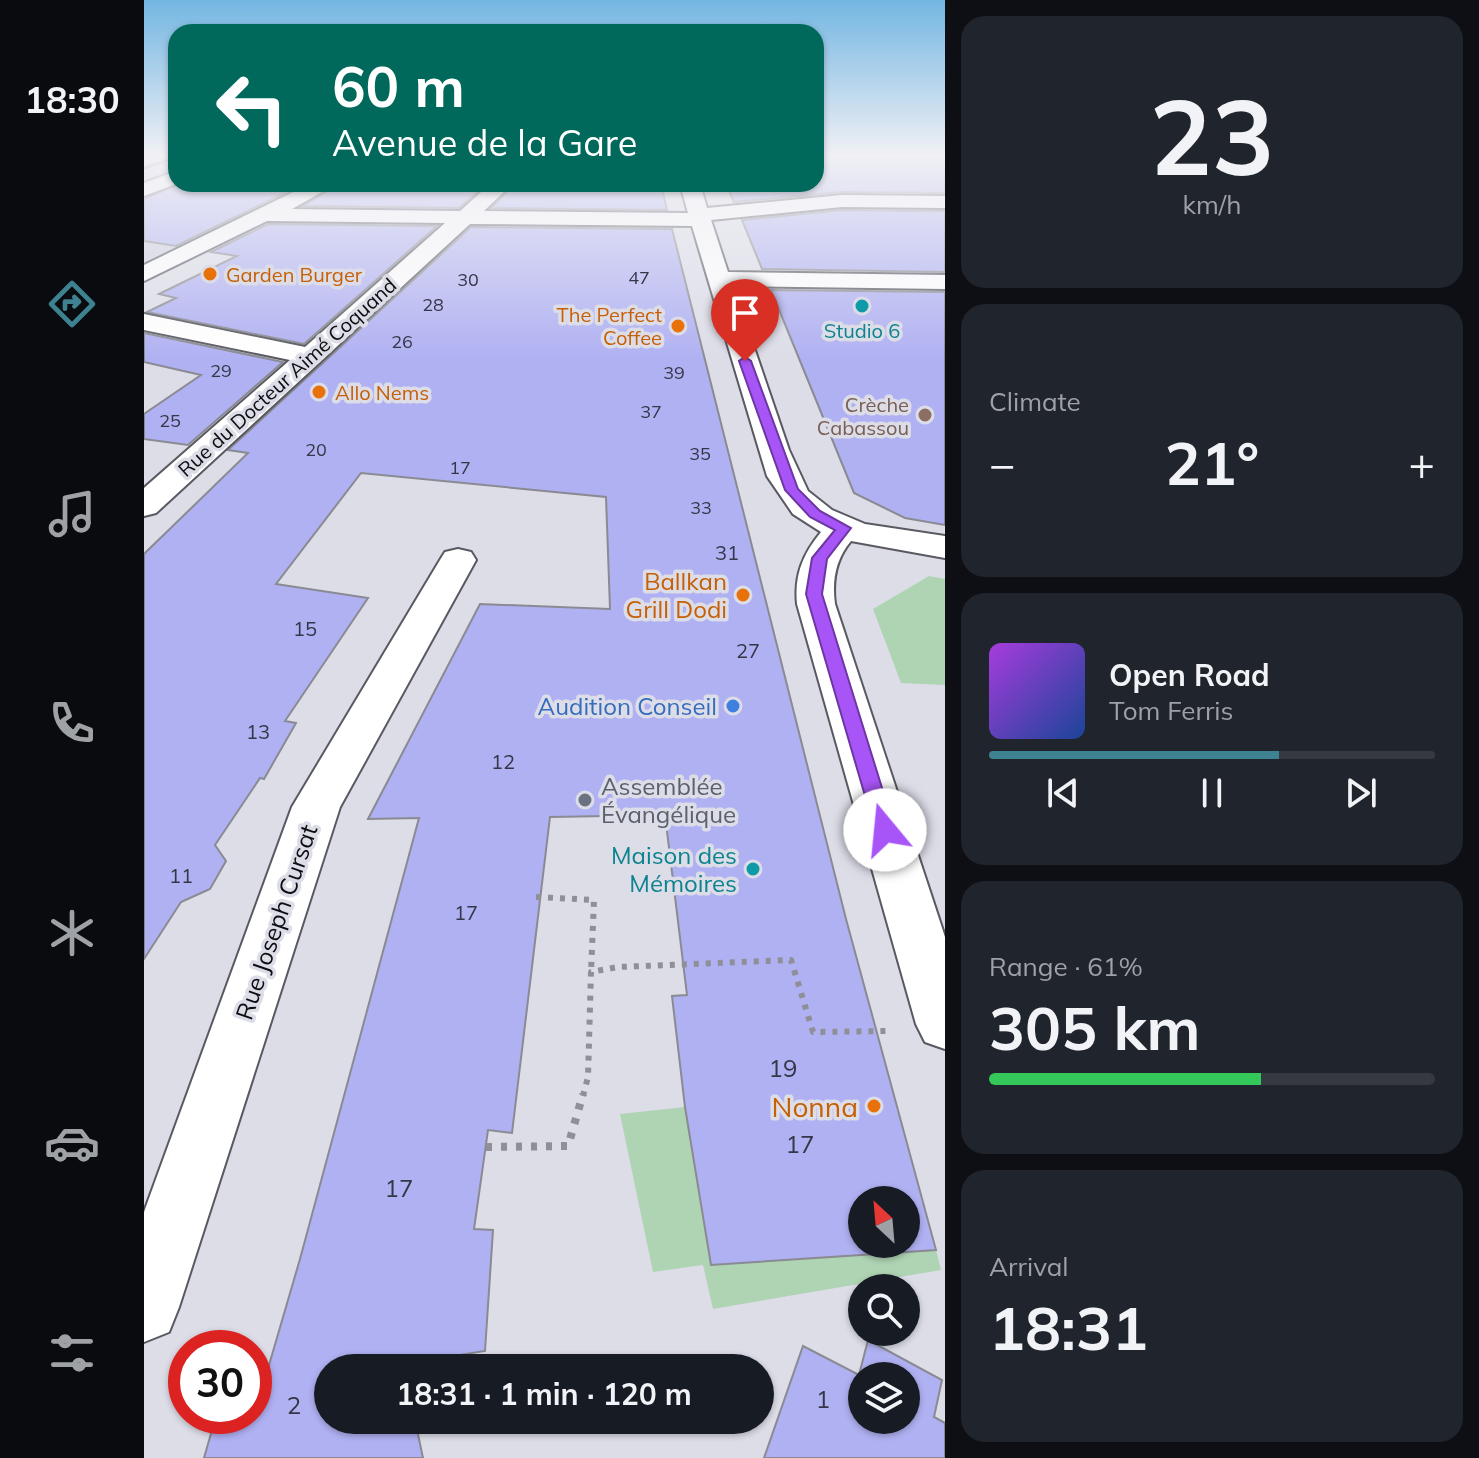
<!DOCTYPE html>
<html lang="en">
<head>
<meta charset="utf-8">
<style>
	body { margin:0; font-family:Mulish,sans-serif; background:#20242c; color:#f1f3f6; height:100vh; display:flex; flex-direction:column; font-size:30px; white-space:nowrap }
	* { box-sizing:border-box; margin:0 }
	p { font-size:26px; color:#9ea1a6 }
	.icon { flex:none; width:44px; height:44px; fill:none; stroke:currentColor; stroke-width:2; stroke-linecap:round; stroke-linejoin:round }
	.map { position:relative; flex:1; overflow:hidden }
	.sheet { display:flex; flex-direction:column; gap:16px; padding:16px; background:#0d0f14; width:534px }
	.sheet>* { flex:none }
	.top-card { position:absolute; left:24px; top:24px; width:656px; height:168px; border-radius:24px; box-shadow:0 2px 6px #0004; background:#00695c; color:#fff; overflow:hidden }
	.needle { width:52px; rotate:334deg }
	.fabs { position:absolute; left:704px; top:1186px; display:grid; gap:16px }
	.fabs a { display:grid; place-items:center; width:72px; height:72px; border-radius:50%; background:#171b24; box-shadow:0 2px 6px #0004; font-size:40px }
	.speed { position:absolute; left:24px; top:1330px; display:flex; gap:16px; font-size:40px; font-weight:700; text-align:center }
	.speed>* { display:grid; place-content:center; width:104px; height:104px; border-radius:50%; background:#171b24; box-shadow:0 2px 6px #0004; line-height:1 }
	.speed .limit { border:12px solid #d22; background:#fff; color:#111 }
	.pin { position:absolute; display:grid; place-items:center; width:68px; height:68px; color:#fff; margin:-82px -34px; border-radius:50% 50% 50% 0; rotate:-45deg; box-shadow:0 0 8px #0007 }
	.pin .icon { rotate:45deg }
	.me { position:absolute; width:88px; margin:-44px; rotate:343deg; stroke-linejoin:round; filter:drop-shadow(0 0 6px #0008) }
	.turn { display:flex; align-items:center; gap:28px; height:168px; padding:0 32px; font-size:36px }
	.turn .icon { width:104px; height:104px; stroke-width:2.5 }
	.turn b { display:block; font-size:56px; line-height:68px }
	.big { font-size:60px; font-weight:700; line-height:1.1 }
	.sheet .widget { flex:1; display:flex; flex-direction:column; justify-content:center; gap:12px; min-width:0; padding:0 28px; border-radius:24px; background:#20242c }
	.sheet .dial { align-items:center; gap:0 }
	.dial b { font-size:104px; line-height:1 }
	.song { display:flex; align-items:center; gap:24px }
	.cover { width:96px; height:96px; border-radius:12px; background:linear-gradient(135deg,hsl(280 70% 55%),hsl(220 70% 35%)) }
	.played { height:8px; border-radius:4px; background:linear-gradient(90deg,#3e8191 65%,#363941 65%) }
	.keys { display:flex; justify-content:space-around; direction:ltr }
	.heat { display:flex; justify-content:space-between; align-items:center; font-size:44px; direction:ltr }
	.charge { height:12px; border-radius:6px; background:linear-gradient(90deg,#34c759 61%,#363941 0) }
	.trip { position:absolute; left:170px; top:1354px; width:460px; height:80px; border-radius:40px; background:#171b24; box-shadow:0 2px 6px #0004; font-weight:700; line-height:80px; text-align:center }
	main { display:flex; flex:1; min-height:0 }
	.tabs { display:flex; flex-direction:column; width:144px; justify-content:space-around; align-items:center; background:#090b0e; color:#9ea1a6 }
	.tabs .icon { width:56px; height:56px }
	.tabs .active { color:#3e8191 }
	.tabs b { font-size:36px; color:#f1f3f6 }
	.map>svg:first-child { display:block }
</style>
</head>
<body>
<main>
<nav class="tabs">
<b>18:30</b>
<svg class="icon active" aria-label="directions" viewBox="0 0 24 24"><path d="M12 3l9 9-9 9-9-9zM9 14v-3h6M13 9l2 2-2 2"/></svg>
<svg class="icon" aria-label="music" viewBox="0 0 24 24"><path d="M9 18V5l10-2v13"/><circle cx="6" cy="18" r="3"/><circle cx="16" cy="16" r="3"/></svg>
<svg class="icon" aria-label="phone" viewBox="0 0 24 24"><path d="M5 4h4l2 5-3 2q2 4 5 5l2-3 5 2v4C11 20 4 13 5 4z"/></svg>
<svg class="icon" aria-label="climate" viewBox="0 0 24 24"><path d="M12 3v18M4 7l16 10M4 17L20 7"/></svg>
<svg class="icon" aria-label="car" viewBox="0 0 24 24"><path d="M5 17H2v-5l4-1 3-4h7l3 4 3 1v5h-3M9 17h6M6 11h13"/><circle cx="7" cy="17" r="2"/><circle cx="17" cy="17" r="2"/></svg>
<svg class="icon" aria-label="filters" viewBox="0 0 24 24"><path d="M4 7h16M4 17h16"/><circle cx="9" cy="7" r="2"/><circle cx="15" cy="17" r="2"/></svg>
</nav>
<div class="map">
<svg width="801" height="1458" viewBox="0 0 801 1458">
	<rect width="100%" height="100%" fill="#dddde8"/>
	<!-- built -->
	<path fill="#cdcede" d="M0 155H32V184H163L0 262Z"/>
	<!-- green -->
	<path fill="#afd4b4" d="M785 576 801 579V685L757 683 729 609Z
		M541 1107 621 1261 792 1250 797 1270 569 1309 559 1265 509 1272 476 1114Z"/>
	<!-- building -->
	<path fill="#b0b1f2" stroke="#8a8a93" stroke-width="2" fill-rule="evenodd" d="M672 155H801V193L698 192 590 202 582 184H672Z
		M35 184H159L32 246 0 241V199Z
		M195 184H342L315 208 159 206Z
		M371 184H517L523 210 347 208Z
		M698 210 801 211V272L618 269 598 220Z
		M124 224 293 226 160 344 3 312 32 298 15 294 93 256 67 252Z
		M327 227 528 229 702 919 792 1250 567 1265 541 1107 528 996 543 995 521 815 406 817 368 1133 344 1130 330 1229 349 1230 341 1351 259 1364 260 1368H184V1420H271L279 1458H60L72 1416H110V1390L118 1389 156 1259 275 818 224 819 336 604 466 609 462 497 217 473 132 584 224 598 141 721 152 723 120 779 116 778 71 845 82 861 66 889 37 902 0 959V554L104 453 84 450ZM718 1200H762V1244H718Z
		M627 290 801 292V525L761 518 710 493Z
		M0 333 139 362 44 445 0 439V414L57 375 0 362Z
		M724 1340 798 1380 790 1417 801 1423V1458H620L659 1346 715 1375ZM718 1376H762V1420H718Z"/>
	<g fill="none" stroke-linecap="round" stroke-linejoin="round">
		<defs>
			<path id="minor" d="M32 171V184L0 196V183Z
				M166 184H192L148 209 316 211 346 184H368L340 211 544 213 536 184H556L563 208 698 195 801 196V208L698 207 567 220 584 272 801 275V289L589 286 645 450 664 491 688 510 721 524 801 536V558L707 541C691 560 688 581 691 604L801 937V1049L781 1042 772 1024 653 604C650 575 659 554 677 532L649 514 623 476 548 226 326 224 12 513 0 516V488L146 360 0 330V314L161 347 301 223 123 221 0 281V265Z
				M314 549 327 552 332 560 196 807 35 1307 25 1332 0 1342V1212L148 807 296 560 301 552Z"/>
		</defs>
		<!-- minor casing -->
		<use href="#minor" stroke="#585961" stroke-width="4"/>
		<!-- path-far1 -->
		<path stroke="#8f8f97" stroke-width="6" stroke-dasharray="5 7" stroke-linecap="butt" d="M392 897 450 900 447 972
			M439 1096 444 1077 447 972 474 967 647 960 669 1032 744 1031"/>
		<!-- path -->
		<path stroke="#8f8f97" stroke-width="8" stroke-dasharray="6 9" stroke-linecap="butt" d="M342 1147 424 1146 439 1094"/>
		<!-- minor -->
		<use href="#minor" fill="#fff" fill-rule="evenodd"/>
		<!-- rail -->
		<path stroke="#3b3c41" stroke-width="3" d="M0 168 32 157"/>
	</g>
	<!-- sky -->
	<linearGradient id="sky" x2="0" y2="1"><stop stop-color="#73b6e2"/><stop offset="0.43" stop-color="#f0f0f5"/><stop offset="1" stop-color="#f0f0f5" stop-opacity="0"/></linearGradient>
	<rect width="801" height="359" fill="url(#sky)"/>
	<!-- route -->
	<path fill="#a855f7" stroke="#6d37a1" stroke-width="2" d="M601 357 607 361 654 489 676 511 707 528 683 559 678 594 751 830 748 836H734L731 830 662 594 668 558 691 530 666 517 641 490 595 361Z"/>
	<!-- markers -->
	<g fill="#e8710a" stroke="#dddde8" stroke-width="3">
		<circle cx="66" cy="274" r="8"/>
		<circle cx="534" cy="326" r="8"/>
		<circle cx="175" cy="392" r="8"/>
		<circle cx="599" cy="595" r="8"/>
		<circle cx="730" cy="1106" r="8"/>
	</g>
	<g fill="#0f9aa8" stroke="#dddde8" stroke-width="3">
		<circle cx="718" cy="306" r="8"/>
		<circle cx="609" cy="869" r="8"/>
	</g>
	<circle fill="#8d6e63" stroke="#dddde8" stroke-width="3" cx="781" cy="415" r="8"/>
	<circle fill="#3f7fe0" stroke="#dddde8" stroke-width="3" cx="589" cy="706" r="8"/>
	<circle fill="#6b7280" stroke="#dddde8" stroke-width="3" cx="441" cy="800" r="8"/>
	<g text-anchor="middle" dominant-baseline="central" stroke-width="7" stroke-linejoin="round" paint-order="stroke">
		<!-- far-number labels -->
		<g font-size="18" fill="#353648">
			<text x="495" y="277">47</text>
			<text x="324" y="279">30</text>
			<text x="289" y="304">28</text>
			<text x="258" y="341">26</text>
			<text x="77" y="370">29</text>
			<text x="530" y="372">39</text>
			<text x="507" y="411">37</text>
			<text x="26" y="420">25</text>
			<text x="172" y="449">20</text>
			<text x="556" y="453">35</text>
			<text x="316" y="467">17</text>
			<text x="557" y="507">33</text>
		</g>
		<!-- far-food labels -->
		<g font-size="20" fill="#c56008" stroke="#dddde8" text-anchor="start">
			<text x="82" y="274">Garden Burger</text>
			<text x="518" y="314" text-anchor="end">The Perfect<tspan x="518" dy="23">Coffee</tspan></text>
			<text x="191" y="392">Allo Nems</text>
		</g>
		<!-- far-culture labels -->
		<g font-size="20" fill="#0d838f" stroke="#dddde8">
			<text x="718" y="330">Studio 6</text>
		</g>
		<!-- far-street labels -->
		<g font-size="20" fill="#0c0d10" stroke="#dddde8">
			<text transform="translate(143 377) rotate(-42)">Rue du Docteur Aimé Coquand</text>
		</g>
		<!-- far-education labels -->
		<g font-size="20" fill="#785e54" stroke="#dddde8" text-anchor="end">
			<text x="765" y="404">Crèche<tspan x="765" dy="23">Cabassou</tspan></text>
		</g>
		<!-- number labels -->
		<g font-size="20" fill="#353648">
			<text x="583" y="552">31</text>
			<text x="161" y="628">15</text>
			<text x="604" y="650">27</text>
			<text x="114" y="731">13</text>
			<text x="359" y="761">12</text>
			<text x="37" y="875">11</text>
			<text x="322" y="912">17</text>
		</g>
		<!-- food labels -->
		<g font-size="24" fill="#c56008" stroke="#dddde8" text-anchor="end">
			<text x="583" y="581">Ballkan<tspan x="583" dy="28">Grill Dodi</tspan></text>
		</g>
		<!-- shop labels -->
		<g font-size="24" fill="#366cbe" stroke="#dddde8" text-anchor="end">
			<text x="573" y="706">Audition Conseil</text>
		</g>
		<!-- worship labels -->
		<g font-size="24" fill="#5b616d" stroke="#dddde8" text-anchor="start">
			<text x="457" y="786">Assemblée<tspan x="457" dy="28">Évangélique</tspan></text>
		</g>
		<!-- culture labels -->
		<g font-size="24" fill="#0d838f" stroke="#dddde8" text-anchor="end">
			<text x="593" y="855">Maison des<tspan x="593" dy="28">Mémoires</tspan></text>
		</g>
		<!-- street labels -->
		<g font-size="24" fill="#0c0d10" stroke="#dddde8">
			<text transform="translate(132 922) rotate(-71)">Rue Joseph Cursat</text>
		</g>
		<!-- near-number labels -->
		<g font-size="24" fill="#353648">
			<text x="639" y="1068">19</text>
			<text x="656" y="1144">17</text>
			<text x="255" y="1188">17</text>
			<text x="679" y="1399">1</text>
			<text x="150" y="1405">2</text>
		</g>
		<!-- near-food labels -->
		<g font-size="28" fill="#c56008" stroke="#dddde8" text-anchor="end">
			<text x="714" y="1106">Nonna</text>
		</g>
	</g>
</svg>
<div class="fabs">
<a><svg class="needle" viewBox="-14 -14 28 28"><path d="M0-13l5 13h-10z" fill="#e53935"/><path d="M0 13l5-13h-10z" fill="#9ea1a6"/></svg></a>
<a><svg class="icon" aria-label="search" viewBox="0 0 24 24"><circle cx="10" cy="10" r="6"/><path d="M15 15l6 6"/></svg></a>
<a><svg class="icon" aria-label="layers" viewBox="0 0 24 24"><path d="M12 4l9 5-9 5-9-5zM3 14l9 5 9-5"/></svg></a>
</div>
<div class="speed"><div class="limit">30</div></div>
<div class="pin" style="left:601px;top:361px;background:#d93025"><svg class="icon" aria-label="arrive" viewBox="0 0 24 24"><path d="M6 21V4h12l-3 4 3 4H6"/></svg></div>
<svg class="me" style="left:741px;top:830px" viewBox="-20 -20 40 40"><circle r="19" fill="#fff"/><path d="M0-13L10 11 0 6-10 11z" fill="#a855f7"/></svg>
<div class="trip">18:31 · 1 min · 120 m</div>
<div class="top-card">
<div class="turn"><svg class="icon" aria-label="left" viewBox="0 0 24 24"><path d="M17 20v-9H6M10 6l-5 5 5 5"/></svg><div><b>60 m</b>Avenue de la Gare</div></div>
</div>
</div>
<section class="sheet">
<div class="widget dial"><b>23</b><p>km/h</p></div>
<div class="widget"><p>Climate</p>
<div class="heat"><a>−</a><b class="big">21°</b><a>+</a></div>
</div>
<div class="widget">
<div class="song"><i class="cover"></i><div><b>Open Road</b><p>Tom Ferris</p></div></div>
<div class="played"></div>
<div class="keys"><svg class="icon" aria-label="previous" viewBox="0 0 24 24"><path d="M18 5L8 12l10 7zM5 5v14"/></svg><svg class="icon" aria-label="pause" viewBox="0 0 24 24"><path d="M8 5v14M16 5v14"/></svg><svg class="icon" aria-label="next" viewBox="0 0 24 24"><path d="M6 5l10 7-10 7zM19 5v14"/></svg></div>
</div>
<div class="widget"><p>Range · 61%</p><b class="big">305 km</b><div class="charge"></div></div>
<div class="widget"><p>Arrival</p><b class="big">18:31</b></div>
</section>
</main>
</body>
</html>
